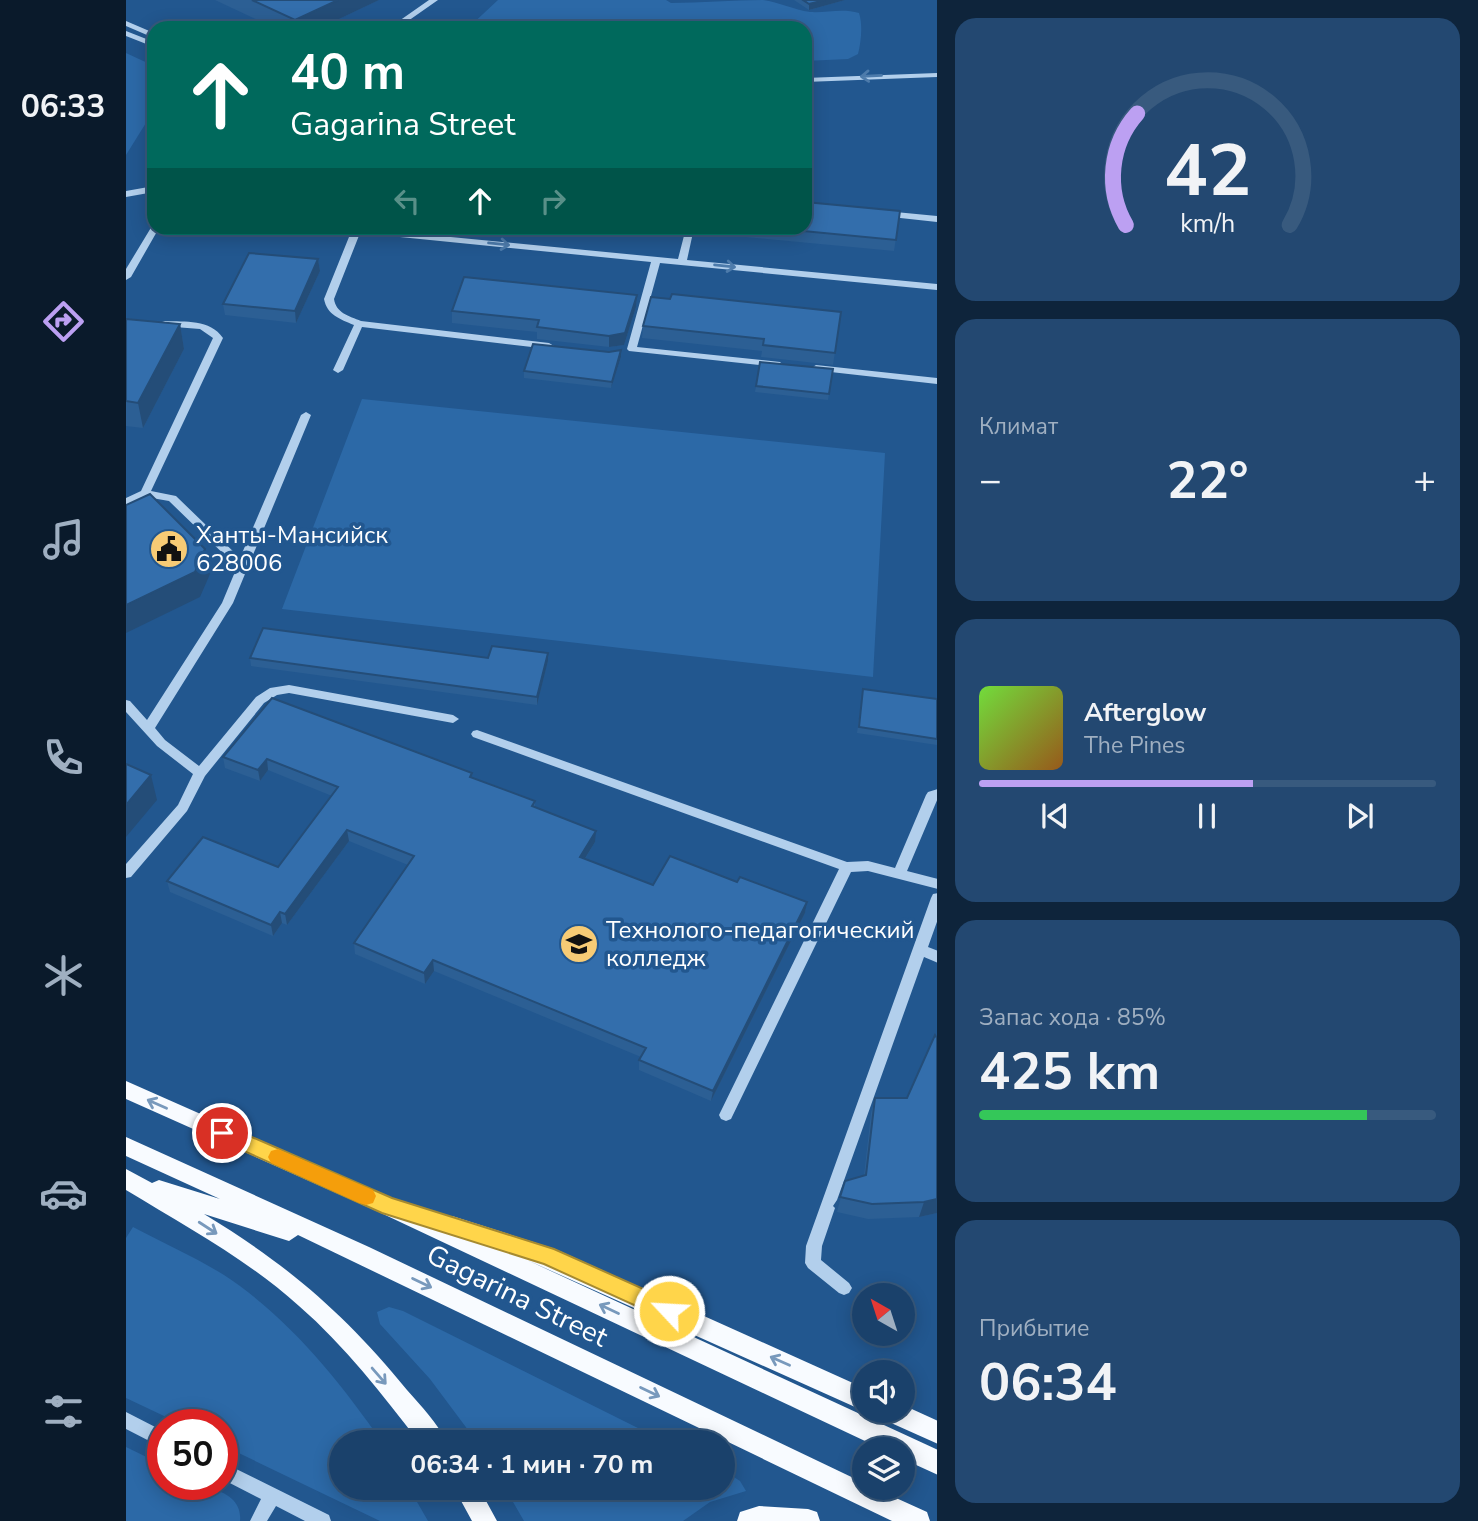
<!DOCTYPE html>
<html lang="ru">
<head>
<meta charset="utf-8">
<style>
	body { margin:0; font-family:"Nunito Sans",sans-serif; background:#234871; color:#f1f3f6; height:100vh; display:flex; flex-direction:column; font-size:26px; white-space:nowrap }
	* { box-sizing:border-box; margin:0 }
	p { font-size:23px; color:#9fafc1 }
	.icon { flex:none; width:38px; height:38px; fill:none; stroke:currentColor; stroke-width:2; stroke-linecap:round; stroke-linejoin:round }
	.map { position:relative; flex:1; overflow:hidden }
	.details { display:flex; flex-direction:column; gap:18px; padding:18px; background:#0e243b; width:541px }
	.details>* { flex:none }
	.guide { position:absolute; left:21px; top:21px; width:665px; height:214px; border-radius:21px; box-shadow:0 4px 18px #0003,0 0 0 2px #385a7e; background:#00695c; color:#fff; overflow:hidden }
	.needle { width:46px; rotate:321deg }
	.fabs { position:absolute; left:726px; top:1283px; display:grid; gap:14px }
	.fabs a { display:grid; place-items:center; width:63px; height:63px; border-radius:50%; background:#1a416b; box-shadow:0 4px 18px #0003,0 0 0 2px #385a7e; font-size:35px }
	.speed { position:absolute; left:21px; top:1409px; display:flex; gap:14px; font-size:35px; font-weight:700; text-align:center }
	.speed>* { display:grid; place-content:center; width:91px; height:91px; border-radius:50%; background:#1a416b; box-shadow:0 4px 18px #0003,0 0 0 2px #385a7e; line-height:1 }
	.speed .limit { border:10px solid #d22; background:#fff; color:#111 }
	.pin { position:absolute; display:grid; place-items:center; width:60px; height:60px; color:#fff; margin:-30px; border:4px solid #fff; border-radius:50%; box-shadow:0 2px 7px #0007 }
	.me { position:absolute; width:77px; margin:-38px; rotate:295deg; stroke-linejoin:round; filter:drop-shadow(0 0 5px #0008) }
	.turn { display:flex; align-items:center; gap:24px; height:147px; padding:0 28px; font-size:32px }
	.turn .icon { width:91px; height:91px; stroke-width:2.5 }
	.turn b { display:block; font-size:49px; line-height:60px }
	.lanes { display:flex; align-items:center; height:66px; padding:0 28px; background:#0003; justify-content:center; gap:35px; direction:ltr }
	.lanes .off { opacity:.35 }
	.big { font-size:52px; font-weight:700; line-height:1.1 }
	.details .card { flex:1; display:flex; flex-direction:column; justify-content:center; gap:10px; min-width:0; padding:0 24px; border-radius:21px; background:#234871 }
	.details .dial { align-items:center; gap:0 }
	.dial svg { height:182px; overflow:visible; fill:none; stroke:#385a7e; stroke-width:7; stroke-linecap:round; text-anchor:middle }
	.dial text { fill:#f1f3f6; stroke:none }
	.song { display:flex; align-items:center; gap:21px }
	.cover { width:84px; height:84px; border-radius:10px; background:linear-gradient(135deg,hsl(100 70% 55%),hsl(30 70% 35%)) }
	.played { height:7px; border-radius:4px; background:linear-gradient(90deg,#bca0f2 60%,#385a7e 60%) }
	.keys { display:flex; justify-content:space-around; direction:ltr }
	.heat { display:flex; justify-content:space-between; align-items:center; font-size:38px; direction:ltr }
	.charge { height:10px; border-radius:5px; background:linear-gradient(90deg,#34c759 85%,#385a7e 0) }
	.trip { position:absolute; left:203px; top:1430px; width:406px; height:70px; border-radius:35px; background:#1a416b; box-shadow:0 4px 18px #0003,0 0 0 2px #385a7e; font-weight:700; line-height:70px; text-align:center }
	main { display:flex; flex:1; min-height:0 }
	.dock { display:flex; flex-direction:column; width:126px; justify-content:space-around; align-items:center; background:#0a1a2b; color:#9fafc1 }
	.dock .icon { width:49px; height:49px }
	.dock .selected { color:#bca0f2 }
	.dock b { font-size:32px; color:#f1f3f6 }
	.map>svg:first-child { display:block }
</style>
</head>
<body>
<main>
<nav class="dock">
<b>06:33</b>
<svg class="icon selected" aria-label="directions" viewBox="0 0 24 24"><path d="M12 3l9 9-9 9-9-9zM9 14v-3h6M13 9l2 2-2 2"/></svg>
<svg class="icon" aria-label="music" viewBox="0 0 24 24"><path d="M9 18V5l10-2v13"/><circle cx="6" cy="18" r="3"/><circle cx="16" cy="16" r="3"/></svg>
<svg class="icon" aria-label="phone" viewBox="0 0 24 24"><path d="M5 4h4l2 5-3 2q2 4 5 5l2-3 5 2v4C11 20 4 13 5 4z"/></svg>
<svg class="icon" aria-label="climate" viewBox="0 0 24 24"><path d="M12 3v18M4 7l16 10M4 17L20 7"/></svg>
<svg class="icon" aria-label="car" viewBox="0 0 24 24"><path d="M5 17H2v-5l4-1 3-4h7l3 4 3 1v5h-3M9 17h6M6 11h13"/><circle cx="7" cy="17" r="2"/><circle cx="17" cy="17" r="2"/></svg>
<svg class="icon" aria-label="filters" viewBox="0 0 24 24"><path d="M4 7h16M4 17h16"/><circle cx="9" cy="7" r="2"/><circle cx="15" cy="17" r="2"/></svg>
</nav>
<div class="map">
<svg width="812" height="1521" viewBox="0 0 812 1521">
	<rect width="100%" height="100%" fill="#22578f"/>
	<!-- green -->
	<path fill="#2c69a7" d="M372 0H540L545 3C575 3 606 0 637 0 653 2 668 10 684 12 701 13 716 8 733 13 737 25 735 42 732 54L722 59 679 61V28H342Z
		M0 53 28 66V110L0 155Z
		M236 399 759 453 747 677 156 609Z
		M7 1227C37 1243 69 1257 98 1275 162 1317 213 1380 256 1442H215V1488H283L302 1521H254L96 1445V1424H55L0 1398V1238Z
		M263 1307 277 1311 540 1442H351L304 1379 254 1324 251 1312Z
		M0 1447 37 1465V1484C62 1484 118 1485 114 1521H0Z
		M597 1470 614 1481 620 1491 584 1502 557 1521H398L379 1488H597Z"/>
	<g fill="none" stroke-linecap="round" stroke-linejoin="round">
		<!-- minor -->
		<path fill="#b2cfec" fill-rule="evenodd" d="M303 0H312L272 28H263Z
			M0 21 28 33V38L0 26Z
			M0 31 28 42V47L0 36Z
			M812 73V77L679 82V78Z
			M28 186V192L0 197V191Z
			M759 211 812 216V222L756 216V212Z
			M26 226 33 228 5 277 0 280V269Z
			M203 228H232L552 259 560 228H568L561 260 812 284V290L534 263 511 347 654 362 656 364 651 367 503 351 501 349 525 262 234 233 208 299C210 313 223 316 235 321L423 343 428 346 423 349 236 327 217 370 212 373 207 370 228 325C214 319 201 315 198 299L225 232 207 231Z
			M39 321C59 322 84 319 97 338L25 491 50 496 114 558 175 415 180 412 185 415 107 603 29 728 39 740 73 766 130 697 144 688 163 685 327 715 333 719 327 723 163 693 151 695 138 703 79 776 61 811 5 877 0 878V864L52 805 67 774 31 746 0 712V700L4 701 21 720 96 603 111 567 43 501 20 497 0 505V498L15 491 87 338 74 329 36 326V322Z
			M690 365 812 378V384L687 370 685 368Z
			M351 730 721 862 742 861 769 868 800 795 802 792 812 789V798L781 871 812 879V889L742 871 725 872 605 1119 600 1121 595 1119 593 1115 713 869 347 737 345 734 347 731Z
			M812 893V919L802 947 812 951V963L798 957 711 1200 707 1206 709 1208 696 1246 695 1260 723 1283 726 1288 723 1293 718 1295 713 1293 682 1268 679 1263 680 1246 805 898 807 894Z
			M0 1412 37 1431V1448L0 1429Z
			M96 1462 203 1515 205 1521H179L150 1506 141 1521H124L135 1499 96 1479Z"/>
		<!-- major -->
		<path fill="#f8fbff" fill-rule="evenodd" d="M0 1081 317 1221 326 1216 429 1249 738 1388V1411L401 1260 812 1450V1475L777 1459V1449H756L255 1213 0 1099Z
			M0 1137 243 1247 738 1483V1488H748L801 1512 804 1521H766L172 1235 163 1241 78 1214C162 1265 219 1314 281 1390 295 1406 312 1423 320 1442H293C256 1394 219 1346 173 1306 121 1259 59 1226 0 1190V1169L26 1183 33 1180 94 1199 0 1156Z
			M777 1405 812 1421V1444L754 1418 751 1410H777Z
			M328 1488H353L371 1521H346Z
			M633 1506 682 1509 691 1512 694 1521H611L614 1512Z"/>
	</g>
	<!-- wall -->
	<path fill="#2c5f94" d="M89 0H253L194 28H149Z
		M668 0H719L683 10Z
		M774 211 768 251 599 235 600 228H679Z
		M192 259 194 271 170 323 99 315 97 304Z
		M511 295 510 307 498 345 483 347 411 339V332L326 323V311Z
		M715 312 707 365 635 357 636 351 516 338 517 326Z
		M0 319 54 324 58 349 17 428 0 426Z
		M495 357 485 388 398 378V371Z
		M634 362 707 369 702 400 629 392Z
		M124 658H362L422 661 411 705 125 666Z
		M737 689 811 699V745L731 733Z
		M146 698 347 778 409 801V808L469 842 459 859 527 885 611 882 681 902 679 913 585 1101 513 1070V1060L515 1057 308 971 299 984 229 954 228 943 282 865 223 841 161 925 156 923 147 936 44 892 41 881 152 867 206 796 142 770 134 781 99 768 97 757Z
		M811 1038V1213L793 1217 742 1219 711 1212 719 1181 738 1176 745 1113 749 1098H781Z"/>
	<!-- shaded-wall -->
	<path fill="#244d78" d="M212 0H253L194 28H170L169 20Z
		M699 0H719L683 10V4Z
		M192 259 194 271 170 323 169 311Z
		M511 295 510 307 498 345 483 347V336Z
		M54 324 58 349 17 428 12 403Z
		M495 350V357L485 388 486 382Z
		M79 549 84 574 74 597 0 633V605Z
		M422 653V661L411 705V697Z
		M141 759 142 770 134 781 132 770Z
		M25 775 31 800 0 837V805Z
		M221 830 223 841 161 925 159 914Z
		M470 831 469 842 453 868 454 857Z
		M681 902 679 913 585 1101 587 1091Z
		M154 912 156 923 147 936 145 925Z
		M307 960 308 971 299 984 298 973Z
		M811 1199V1213L793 1217 798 1202Z"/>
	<!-- building -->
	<path fill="#336eac" stroke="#244d78" stroke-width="2" d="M126 0H212L169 20Z
		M677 0H699L683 4Z
		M679 202 774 211 770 240 646 228H679Z
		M123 253 192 259 169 311 97 304Z
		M338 277 511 295 499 333 483 336 411 327 413 320 326 311Z
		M546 294 715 312 709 353 637 345 638 339 517 326 525 297 544 299Z
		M0 319 54 324 12 403 0 401Z
		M407 344 483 352 495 350 486 382 398 371Z
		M634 362 707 369 703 394 630 386Z
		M24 494 79 549 69 572 0 605V505Z
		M137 628 362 658 366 646 422 653 411 697 124 658Z
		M737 689 811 699V739L733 727Z
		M146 698 346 773 344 777 409 801 406 806 470 831 454 857 527 885 544 856 611 882 614 877 681 902 587 1091 513 1060 520 1048 307 960 298 973 228 943 288 856 221 830 159 914 154 912 145 925 41 881 77 837 152 867 212 787 141 759 132 770 97 757Z
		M0 764 25 775 0 805Z
		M809 1035 811 1038V1199L798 1202 746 1204 714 1197 719 1181 740 1175 749 1098H781Z"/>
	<!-- one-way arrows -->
	<defs><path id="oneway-shaft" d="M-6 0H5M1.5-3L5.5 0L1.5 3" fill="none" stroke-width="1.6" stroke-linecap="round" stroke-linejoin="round" transform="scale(1.75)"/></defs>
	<g stroke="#4d7bab">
		<use href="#oneway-shaft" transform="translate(745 76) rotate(177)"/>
		<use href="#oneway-shaft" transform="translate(373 244) rotate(6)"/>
		<use href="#oneway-shaft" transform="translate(599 266) rotate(6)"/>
	</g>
	<g stroke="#7899bc">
		<use href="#oneway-shaft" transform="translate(31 1104) rotate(-156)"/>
		<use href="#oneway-shaft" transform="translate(82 1228) rotate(33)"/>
		<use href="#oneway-shaft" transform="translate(296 1283) rotate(26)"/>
		<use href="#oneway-shaft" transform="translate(483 1309) rotate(-155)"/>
		<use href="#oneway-shaft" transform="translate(654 1361) rotate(-156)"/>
		<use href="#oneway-shaft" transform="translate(253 1376) rotate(49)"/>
		<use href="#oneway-shaft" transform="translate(524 1392) rotate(26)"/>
	</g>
	<!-- route -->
	<path fill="#ffd54a" stroke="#a68a30" stroke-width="2" d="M96 1124 266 1198 428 1249 551 1304 554 1311 551 1318 543 1321 418 1264 256 1213 89 1138 86 1133 89 1127Z"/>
	<!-- slow -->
	<path fill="#f59e0b" d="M152 1149 247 1190 250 1196 247 1203 240 1205 233 1203 145 1163 142 1157 145 1151Z"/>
	<!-- icons -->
	<defs>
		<symbol id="civic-disc" viewBox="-11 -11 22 22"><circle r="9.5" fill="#f7cb75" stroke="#22578f"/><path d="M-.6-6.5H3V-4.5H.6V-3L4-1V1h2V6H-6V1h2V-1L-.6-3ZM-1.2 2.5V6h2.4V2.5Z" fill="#111"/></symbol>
		<symbol id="university-disc" viewBox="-11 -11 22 22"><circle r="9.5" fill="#f7cb75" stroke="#22578f"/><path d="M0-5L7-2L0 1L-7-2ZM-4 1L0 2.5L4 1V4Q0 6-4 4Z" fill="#111"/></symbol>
	</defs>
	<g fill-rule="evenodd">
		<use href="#civic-disc" x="21" y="527" width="44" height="44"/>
		<use href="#university-disc" x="431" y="922" width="44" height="44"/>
	</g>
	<g text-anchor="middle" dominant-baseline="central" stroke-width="7" stroke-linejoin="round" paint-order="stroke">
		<!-- poi labels -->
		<g font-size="24" fill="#fff" stroke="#22578f" text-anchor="start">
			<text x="70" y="535">Ханты-Мансийск<tspan x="70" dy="28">628006</tspan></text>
			<text x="480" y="930">Технолого-педагогический<tspan x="480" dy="28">колледж</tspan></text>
		</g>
		<!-- near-street labels -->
		<g font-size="28" fill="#fff" stroke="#22578f">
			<text transform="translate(391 1296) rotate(26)">Gagarina Street</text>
		</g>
	</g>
</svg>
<div class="fabs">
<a><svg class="needle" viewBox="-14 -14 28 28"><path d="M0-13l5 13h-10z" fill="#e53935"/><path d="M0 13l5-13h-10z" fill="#9fafc1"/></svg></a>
<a><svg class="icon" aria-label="sound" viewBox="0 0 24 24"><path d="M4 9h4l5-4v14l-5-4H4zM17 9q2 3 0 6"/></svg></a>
<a><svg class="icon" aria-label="layers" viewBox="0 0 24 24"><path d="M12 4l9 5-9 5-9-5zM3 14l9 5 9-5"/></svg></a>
</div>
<div class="speed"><div class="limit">50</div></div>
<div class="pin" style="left:96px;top:1133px;background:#d93025"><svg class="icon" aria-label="arrive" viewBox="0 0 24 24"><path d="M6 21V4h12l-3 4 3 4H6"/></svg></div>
<svg class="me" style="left:543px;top:1311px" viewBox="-20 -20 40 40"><circle r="17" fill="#ffd54a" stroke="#fff" stroke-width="3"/><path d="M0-11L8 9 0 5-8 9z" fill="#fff"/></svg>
<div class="trip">06:34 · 1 мин · 70 m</div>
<div class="guide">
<div class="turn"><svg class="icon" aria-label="ahead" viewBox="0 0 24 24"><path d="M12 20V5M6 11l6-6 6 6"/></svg><div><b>40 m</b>Gagarina Street</div></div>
<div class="lanes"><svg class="icon off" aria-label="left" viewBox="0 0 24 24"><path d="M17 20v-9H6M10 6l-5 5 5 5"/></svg><svg class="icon" aria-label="ahead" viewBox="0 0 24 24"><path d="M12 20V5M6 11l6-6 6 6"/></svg><svg class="icon off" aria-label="right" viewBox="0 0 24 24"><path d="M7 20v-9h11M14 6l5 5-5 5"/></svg></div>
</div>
</div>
<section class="details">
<div class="card dial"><svg viewBox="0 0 100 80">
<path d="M14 69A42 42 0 1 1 86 69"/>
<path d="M14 69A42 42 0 0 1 19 20" stroke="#bca0f2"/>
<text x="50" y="56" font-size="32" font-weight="700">42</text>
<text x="50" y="72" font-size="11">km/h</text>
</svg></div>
<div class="card"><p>Климат</p>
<div class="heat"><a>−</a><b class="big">22°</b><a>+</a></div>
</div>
<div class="card">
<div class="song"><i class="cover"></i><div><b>Afterglow</b><p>The Pines</p></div></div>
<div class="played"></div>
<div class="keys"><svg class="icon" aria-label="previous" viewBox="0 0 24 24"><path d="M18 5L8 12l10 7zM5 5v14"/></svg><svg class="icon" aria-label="pause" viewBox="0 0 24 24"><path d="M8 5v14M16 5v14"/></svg><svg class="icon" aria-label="next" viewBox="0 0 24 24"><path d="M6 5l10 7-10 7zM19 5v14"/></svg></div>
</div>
<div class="card"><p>Запас хода · 85%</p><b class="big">425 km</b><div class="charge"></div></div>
<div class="card"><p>Прибытие</p><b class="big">06:34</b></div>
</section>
</main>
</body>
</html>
